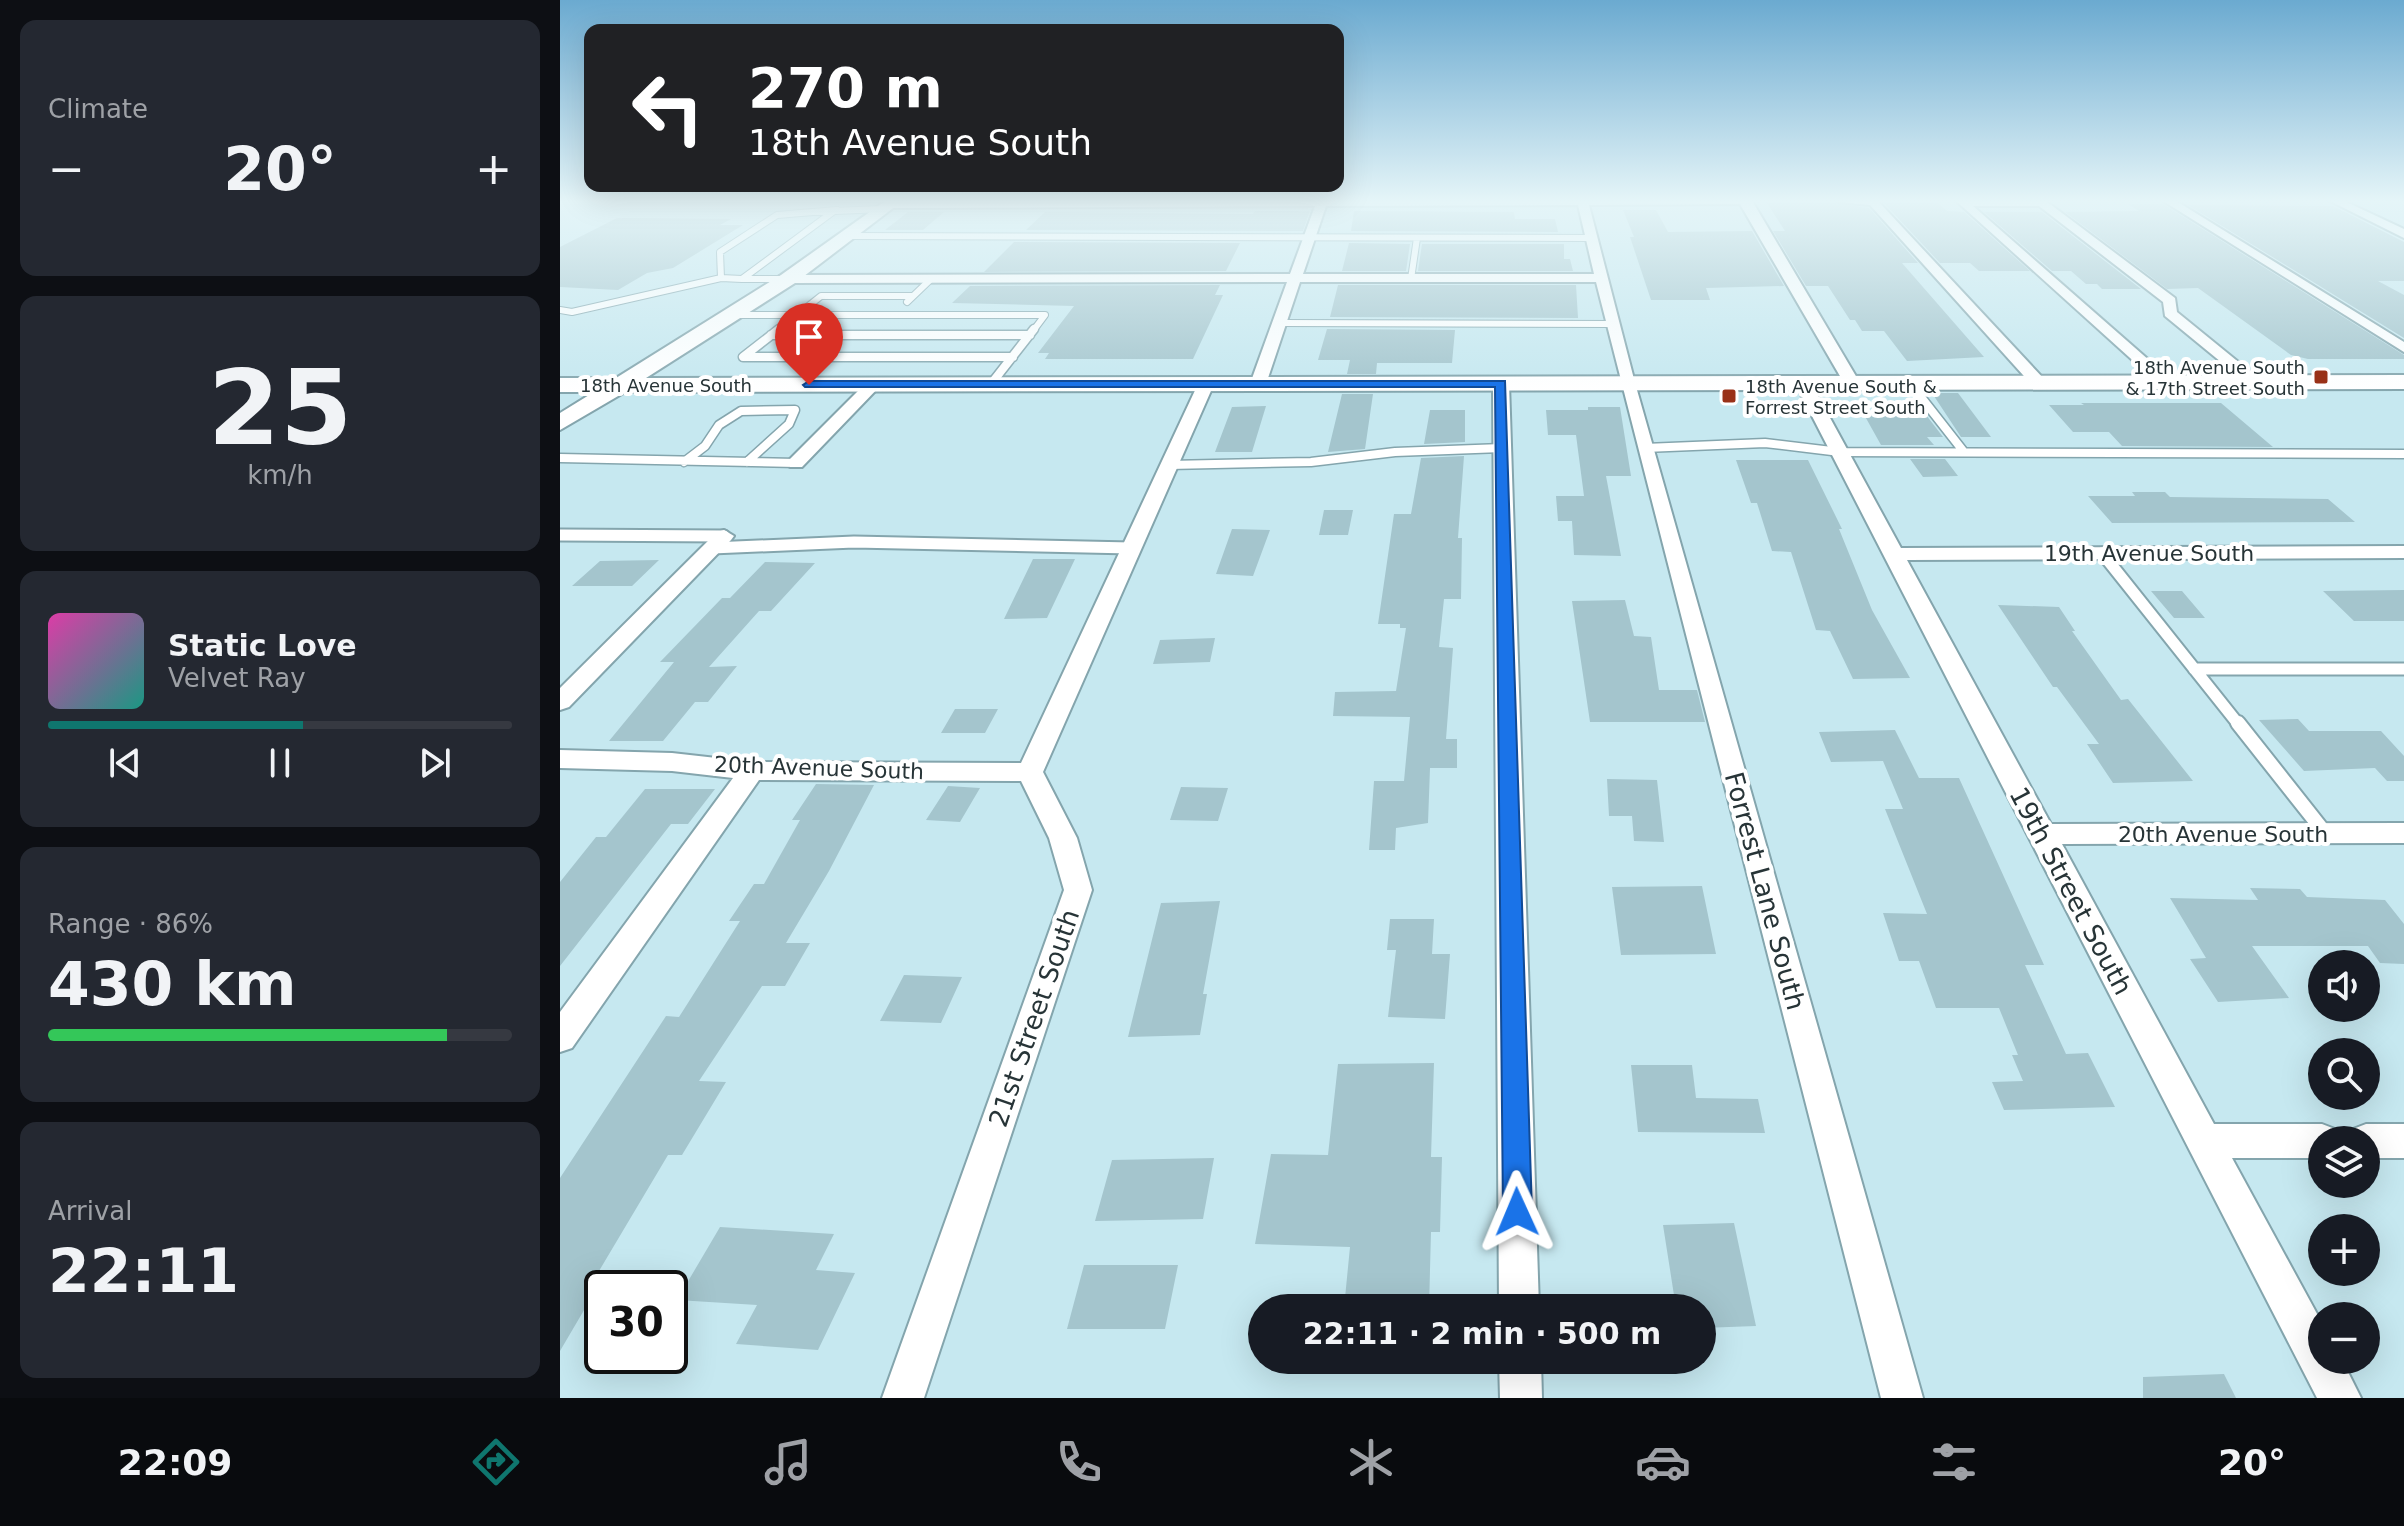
<!DOCTYPE html>
<html lang="en">
<head>
<meta charset="utf-8">
<style>
	body { margin:0; font-family:"DejaVu Sans",sans-serif; background:#242831; color:#f1f3f6; height:100vh; display:flex; flex-direction:column; font-size:30px; white-space:nowrap }
	* { box-sizing:border-box; margin:0 }
	p { font-size:26px; color:#9ea1a6 }
	.icon { flex:none; width:44px; height:44px; fill:none; stroke:currentColor; stroke-width:2; stroke-linecap:round; stroke-linejoin:round }
	.map { position:relative; flex:1; overflow:hidden }
	.side { display:flex; flex-direction:column; gap:20px; padding:20px; background:#0d0f14; width:560px }
	.side>* { flex:none }
	.guide { position:absolute; left:24px; top:24px; width:760px; height:168px; border-radius:16px; box-shadow:0 8px 32px #0002; background:#202124; color:#fff; overflow:hidden }
	.tools { position:absolute; left:1748px; top:950px; display:grid; gap:16px }
	.tools a { display:grid; place-items:center; width:72px; height:72px; border-radius:50%; background:#171b24; box-shadow:0 8px 32px #0002; font-size:40px }
	.speed { position:absolute; left:24px; top:1270px; display:flex; gap:16px; font-size:40px; font-weight:700; text-align:center }
	.speed>* { display:grid; place-content:center; width:104px; height:104px; border-radius:50%; background:#171b24; box-shadow:0 8px 32px #0002; line-height:1 }
	.speed .limit { border:4px solid #111; border-radius:12px; background:#fff; color:#111 }
	.pin { position:absolute; display:grid; place-items:center; width:68px; height:68px; color:#fff; margin:-82px -34px; border-radius:50% 50% 50% 0; rotate:-45deg; box-shadow:0 0 8px #0007 }
	.pin .icon { rotate:45deg }
	.me { position:absolute; width:88px; margin:-44px; rotate:359deg; stroke-linejoin:round; filter:drop-shadow(0 0 6px #0008) }
	.turn { display:flex; align-items:center; gap:28px; height:168px; padding:0 32px; font-size:36px }
	.turn .icon { width:104px; height:104px; stroke-width:2.5 }
	.turn b { display:block; font-size:56px; line-height:68px }
	.big { font-size:60px; font-weight:600; line-height:1.1 }
	.side .tile { flex:1; display:flex; flex-direction:column; justify-content:center; gap:12px; min-width:0; padding:0 28px; border-radius:16px; background:#242831 }
	.side .dial { align-items:center; gap:0 }
	.dial b { font-size:104px; line-height:1 }
	.song { display:flex; align-items:center; gap:24px }
	.cover { width:96px; height:96px; border-radius:12px; background:linear-gradient(135deg,hsl(320 70% 55%),hsl(170 70% 35%)) }
	.played { height:8px; border-radius:4px; background:linear-gradient(90deg,#0f766e 55%,#363941 55%) }
	.keys { display:flex; justify-content:space-around; direction:ltr }
	.heat { display:flex; justify-content:space-between; align-items:center; font-size:44px; direction:ltr }
	.charge { height:12px; border-radius:6px; background:linear-gradient(90deg,#34c759 86%,#363941 0) }
	.trip { position:absolute; left:688px; top:1294px; width:468px; height:80px; border-radius:40px; background:#171b24; box-shadow:0 8px 32px #0002; font-weight:600; line-height:80px; text-align:center }
	.tab-bar { display:flex; height:128px; justify-content:space-around; align-items:center; background:#090b0e; color:#9ea1a6 }
	.tab-bar .icon { width:56px; height:56px }
	.tab-bar .active { color:#0f766e }
	.tab-bar b { font-size:36px; color:#f1f3f6 }
	main { display:flex; flex:1; min-height:0 }
	.map>svg:first-child { display:block }
</style>
</head>
<body>
<main>
<section class="side">
<div class="tile"><p>Climate</p>
<div class="heat"><a>−</a><b class="big">20°</b><a>+</a></div>
</div>
<div class="tile dial"><b>25</b><p>km/h</p></div>
<div class="tile">
<div class="song"><i class="cover"></i><div><b>Static Love</b><p>Velvet Ray</p></div></div>
<div class="played"></div>
<div class="keys"><svg class="icon" aria-label="previous" viewBox="0 0 24 24"><path d="M18 5L8 12l10 7zM5 5v14"/></svg><svg class="icon" aria-label="pause" viewBox="0 0 24 24"><path d="M8 5v14M16 5v14"/></svg><svg class="icon" aria-label="next" viewBox="0 0 24 24"><path d="M6 5l10 7-10 7zM19 5v14"/></svg></div>
</div>
<div class="tile"><p>Range · 86%</p><b class="big">430 km</b><div class="charge"></div></div>
<div class="tile"><p>Arrival</p><b class="big">22:11</b></div>
</section>
<div class="map">
<svg width="1844" height="1398" viewBox="0 0 1844 1398">
	<rect width="100%" height="100%" fill="#c6e8f0"/>
	<!-- building -->
	<path fill="#a4c5cd" d="M1207 203H1275L1309 208 1358 263H1342L1424 357 1347 361 1324 331H1302L1295 320H1290L1268 286H1246L1213 231H1225Z
		M1324 203H1378L1387 211 1404 212 1470 271H1419L1410 263H1380Z
		M1568 204H1603L1844 355V359H1748L1731 355 1638 288 1607 289 1505 212 1579 211Z
		M1628 205 1773 206 1844 242V281H1818L1844 295V338Z
		M1063 210H1096L1108 232 1192 231 1224 286 1146 288 1150 300H1091L1070 237H1074Z
		M695 211H750L743 231 466 230 485 212 693 214Z
		M794 211 954 212 955 219H995L998 232 791 231Z
		M348 212H384L363 230H325Z
		M1424 212H1482L1581 289H1542L1537 284H1526L1511 271H1492Z
		M57 218 171 219 160 225H183L113 268 87 273 58 290 0 287V247Z
		M454 242 680 243 666 271 424 272Z
		M789 243 850 244 846 271H782Z
		M862 244H1004V259H1010L1013 271H858Z
		M660 285 655 295H663L633 359H485L489 353H478L514 306 392 303 410 286Z
		M778 285H1016L1018 318 770 317Z
		M767 329 895 330 892 363H817L816 374H787L790 360H758Z
		M1372 393H1398L1431 437H1401Z
		M782 394H813L805 449 768 452Z
		M1521 403H1661L1713 447 1562 446 1549 432H1513L1489 405H1524Z
		M706 406 692 452H655L672 407Z
		M1028 407H1060L1071 476H1046L1061 556 1014 555 1012 521H998L996 496H1024L1016 435H988L986 410H1028Z
		M870 410H905V442L864 444Z
		M1302 411H1363L1383 437H1367L1374 445H1321Z
		M904 456 898 538H902L901 599H884L879 647 893 648 886 739H897V768H870L868 823 836 828 835 850H809L814 781H844L850 717 773 716 775 692 836 691 846 628H840V624H818L834 514H851L861 458Z
		M1350 459H1385L1398 476 1363 477Z
		M1176 460H1248L1282 529H1279L1312 610 1350 678 1293 679 1270 631 1256 630 1231 552 1212 551 1197 503H1191Z
		M1572 492H1605L1610 497 1768 499 1795 522 1552 523 1528 496H1575Z
		M764 510H793L788 535H759Z
		M672 529 710 530 693 576 656 574Z
		M473 559H515L487 618 444 619Z
		M99 560 72 586H12L40 561Z
		M205 562 255 563 211 611H199L149 667 177 666 148 702H135L103 741H49L114 662H100L162 598H170Z
		M1844 590V621H1794L1763 591Z
		M1591 591H1622L1645 618H1614Z
		M1065 600 1074 636 1091 637 1099 690H1137L1145 722H1030L1012 601Z
		M1438 605 1499 607 1515 631H1512L1561 700 1568 699 1633 781 1553 783 1527 744H1539L1497 687H1493Z
		M655 638 650 662 593 664 600 640Z
		M395 709H438L425 733H381Z
		M1738 719 1749 731H1821L1844 756V781H1827L1815 768 1744 771 1699 720Z
		M1335 730 1359 778H1399L1484 965H1465L1506 1054 1528 1053 1555 1107 1444 1110 1432 1082 1463 1081 1452 1055H1458L1439 1008H1376L1359 961H1339L1323 913 1367 914 1325 809H1343L1323 761 1271 762 1259 732Z
		M1047 779 1097 780 1104 842 1074 841 1072 816H1049Z
		M256 784 314 785 269 871 226 943H250L225 986H202L139 1081 166 1082 122 1155H108L39 1271H47L0 1351V1178L106 1016 119 1017 180 921H169L194 884H204L240 820H232Z
		M388 786 420 788 400 822 366 820Z
		M621 787 668 788 658 821 610 820Z
		M85 789H155L128 824H111L0 966V882L36 837H46Z
		M1142 886 1156 954 1061 955 1052 887Z
		M1690 888 1740 889 1747 897 1825 900 1844 924V964L1820 963 1808 946H1692L1729 998 1658 1002 1630 959 1646 958 1610 898 1698 900Z
		M660 901 643 994H647L640 1035 568 1037 601 903Z
		M830 919H874L872 954H890L885 1019 828 1017 836 950H827Z
		M344 975 402 977 381 1023 320 1021Z
		M874 1063 871 1157H882L880 1232H871L869 1308H784L790 1247 695 1244 711 1154 768 1155 778 1064Z
		M1071 1065H1132L1136 1098 1198 1099 1205 1133 1078 1132Z
		M654 1158 643 1219 535 1221 552 1160Z
		M1174 1223 1196 1326 1142 1328V1308H1116L1103 1225Z
		M160 1227 274 1234 256 1270 295 1273 258 1350 176 1344 197 1305 117 1300Z
		M524 1265H618L605 1329H507Z
		M1664 1374 1676 1398H1583V1377Z"/>
	<g fill="none" stroke-linecap="round" stroke-linejoin="round">
		<defs>
			<path id="lane-far3" d="M287 236 1032 238
				M161 278 160 252 217 215 277 210
				M228 279H182L274 211 322 209
				M851 279 857 238
				M347 302 371 279
				M0 310 12 312 161 278 182 279
				M172 315H485L473 331
				M719 323 1053 324
				M217 331 261 296H353"/>
			<path id="lane-far2" d="M219 329 183 357H453
				M211 335H470
				M1350 383 1404 452
				M431 384 474 329
				M1085 448 1205 443 1280 452 1844 454
				M0 458 236 463
				M124 462 145 446 159 425 181 411 235 410 229 424 187 462
				M609 465 751 462 835 452 942 448"/>
			<path id="lane-far1" d="M0 535 164 536
				M152 548 294 542 571 548
				M1542 553 1679 725
				M1634 669H1844"/>
			<path id="lane" d="M1678 723 1765 833"/>
			<path id="street" d="M758 199H1191L1300 383 1292 388 1284 383 1180 204 1029 205 1075 383 1363 1398H1321L1036 282H740L706 384 698 389 690 384 727 282 228 283 221 279 228 275 730 274 755 206 328 208 322 205 328 202ZM1018 205 1034 274H743L766 206Z
				M1274 199 1317 200 1484 379V385H1472L1310 205 1279 202Z
				M1394 199 1486 201 1615 298 1617 312 1703 382 1689 385 1605 316 1603 302 1479 206H1413L1614 382 1600 385Z
				M1600 199H1613L1844 342V352Z
				M1766 199H1780L1844 229V238Z
				M941 378 949 383 979 1308H939L933 383Z
				M646 379 654 384 483 772 517 838 532 890 364 1398H322L504 890 489 838 461 781 199 780 12 1048 0 1052V1012L173 778 112 771 0 768V750L112 753 192 762 461 763 638 384Z
				M1237 380 1251 383 1341 548 1844 546V558L1347 560 1491 824 1844 823V843L1502 844 1654 1124H1762L1775 1129 1779 1140H1762V1158H1672L1762 1323V1360H1782L1801 1398H1757L1235 383Z
				M307 382 321 385 242 467H230V459Z
				M164 530 174 536 171 540 9 707 0 710V688L157 532Z
				M1806 1124H1844V1158H1806V1140H1789L1793 1129Z
				M939 1360H981L982 1398H940Z"/>
			<path id="secondary" d="M328 199H345L235 283 86 378 1844 375V389L65 392 0 430V413L34 392H0V378H56L221 275Z"/>
		</defs>
		<!-- lane-far3 casing -->
		<use href="#lane-far3" stroke="#84a5ad" stroke-width="8"/>
		<!-- lane-far2 casing -->
		<use href="#lane-far2" stroke="#84a5ad" stroke-width="11"/>
		<!-- lane-far1 casing -->
		<use href="#lane-far1" stroke="#84a5ad" stroke-width="15"/>
		<!-- lane casing -->
		<use href="#lane" stroke="#84a5ad" stroke-width="18"/>
		<!-- street casing -->
		<use href="#street" stroke="#84a5ad" stroke-width="4"/>
		<!-- secondary casing -->
		<use href="#secondary" stroke="#84a5ad" stroke-width="4"/>
		<!-- lane-far3 -->
		<use href="#lane-far3" stroke="#fff" stroke-width="6"/>
		<!-- lane-far2 -->
		<use href="#lane-far2" stroke="#fff" stroke-width="8"/>
		<!-- lane-far1 -->
		<use href="#lane-far1" stroke="#fff" stroke-width="11"/>
		<!-- lane -->
		<use href="#lane" stroke="#fff" stroke-width="14"/>
		<!-- street -->
		<use href="#street" fill="#fff" fill-rule="evenodd"/>
		<!-- secondary -->
		<use href="#secondary" fill="#fff" fill-rule="evenodd"/>
	</g>
	<!-- sky -->
	<linearGradient id="sky" x2="0" y2="1"><stop stop-color="#6baad0"/><stop offset="0.51" stop-color="#e5f5f8"/><stop offset="1" stop-color="#e5f5f8" stop-opacity="0"/></linearGradient>
	<rect width="1844" height="394" fill="url(#sky)"/>
	<!-- route -->
	<path fill="#1a73e8" stroke="#114b97" stroke-width="2" d="M249 381H945L972 1212 967 1222 957 1227 947 1222 943 1212 935 387H245L243 385Z"/>
	<!-- markers -->
	<g fill="#993118" stroke="#fff" stroke-width="3">
		<rect x="1753" y="369" width="16" height="16" rx="4"/>
		<rect x="1161" y="388" width="16" height="16" rx="4"/>
	</g>
	<g text-anchor="middle" dominant-baseline="central" stroke-width="8" stroke-linejoin="round" paint-order="stroke">
		<!-- far-poi labels -->
		<g font-size="18" fill="#273437" stroke="#fff" text-anchor="end">
			<text x="1745" y="367">18th Avenue South<tspan x="1745" dy="21">&amp; 17th Street South</tspan></text>
			<text x="1185" y="386" text-anchor="start">18th Avenue South &amp;<tspan x="1185" dy="21">Forrest Street South</tspan></text>
		</g>
		<!-- far-street labels -->
		<g font-size="18" fill="#273437" stroke="#fff">
			<text x="106" y="385">18th Avenue South</text>
		</g>
		<!-- street labels -->
		<g font-size="22" fill="#273437" stroke="#fff">
			<text x="1589" y="553">19th Avenue South</text>
			<text transform="translate(259 768) rotate(2)">20th Avenue South</text>
			<text x="1663" y="834">20th Avenue South</text>
		</g>
		<!-- near-street labels -->
		<g font-size="26" fill="#273437" stroke="#fff">
			<text transform="translate(1205 891) rotate(75)">Forrest Lane South</text>
			<text transform="translate(1511 891) rotate(62)">19th Street South</text>
			<text transform="translate(474 1018) rotate(-71)">21st Street South</text>
		</g>
	</g>
</svg>
<div class="tools">
<a><svg class="icon" aria-label="sound" viewBox="0 0 24 24"><path d="M4 9h4l5-4v14l-5-4H4zM17 9q2 3 0 6"/></svg></a>
<a><svg class="icon" aria-label="search" viewBox="0 0 24 24"><circle cx="10" cy="10" r="6"/><path d="M15 15l6 6"/></svg></a>
<a><svg class="icon" aria-label="layers" viewBox="0 0 24 24"><path d="M12 4l9 5-9 5-9-5zM3 14l9 5 9-5"/></svg></a>
<a>+</a>
<a>−</a>
</div>
<div class="speed"><div class="limit">30</div></div>
<div class="pin" style="left:249px;top:385px;background:#d93025"><svg class="icon" aria-label="arrive" viewBox="0 0 24 24"><path d="M6 21V4h12l-3 4 3 4H6"/></svg></div>
<svg class="me" style="left:957px;top:1212px" viewBox="-20 -20 40 40"><path d="M0-17L14 15 0 8-14 15z" fill="#1a73e8" stroke="#fff" stroke-width="4"/></svg>
<div class="trip">22:11 · 2 min · 500 m</div>
<div class="guide">
<div class="turn"><svg class="icon" aria-label="left" viewBox="0 0 24 24"><path d="M17 20v-9H6M10 6l-5 5 5 5"/></svg><div><b>270 m</b>18th Avenue South</div></div>
</div>
</div>
</main>
<nav class="tab-bar">
<b>22:09</b>
<svg class="icon active" aria-label="directions" viewBox="0 0 24 24"><path d="M12 3l9 9-9 9-9-9zM9 14v-3h6M13 9l2 2-2 2"/></svg>
<svg class="icon" aria-label="music" viewBox="0 0 24 24"><path d="M9 18V5l10-2v13"/><circle cx="6" cy="18" r="3"/><circle cx="16" cy="16" r="3"/></svg>
<svg class="icon" aria-label="phone" viewBox="0 0 24 24"><path d="M5 4h4l2 5-3 2q2 4 5 5l2-3 5 2v4C11 20 4 13 5 4z"/></svg>
<svg class="icon" aria-label="climate" viewBox="0 0 24 24"><path d="M12 3v18M4 7l16 10M4 17L20 7"/></svg>
<svg class="icon" aria-label="car" viewBox="0 0 24 24"><path d="M5 17H2v-5l4-1 3-4h7l3 4 3 1v5h-3M9 17h6M6 11h13"/><circle cx="7" cy="17" r="2"/><circle cx="17" cy="17" r="2"/></svg>
<svg class="icon" aria-label="filters" viewBox="0 0 24 24"><path d="M4 7h16M4 17h16"/><circle cx="9" cy="7" r="2"/><circle cx="15" cy="17" r="2"/></svg>
<b>20°</b>
</nav>
</body>
</html>
